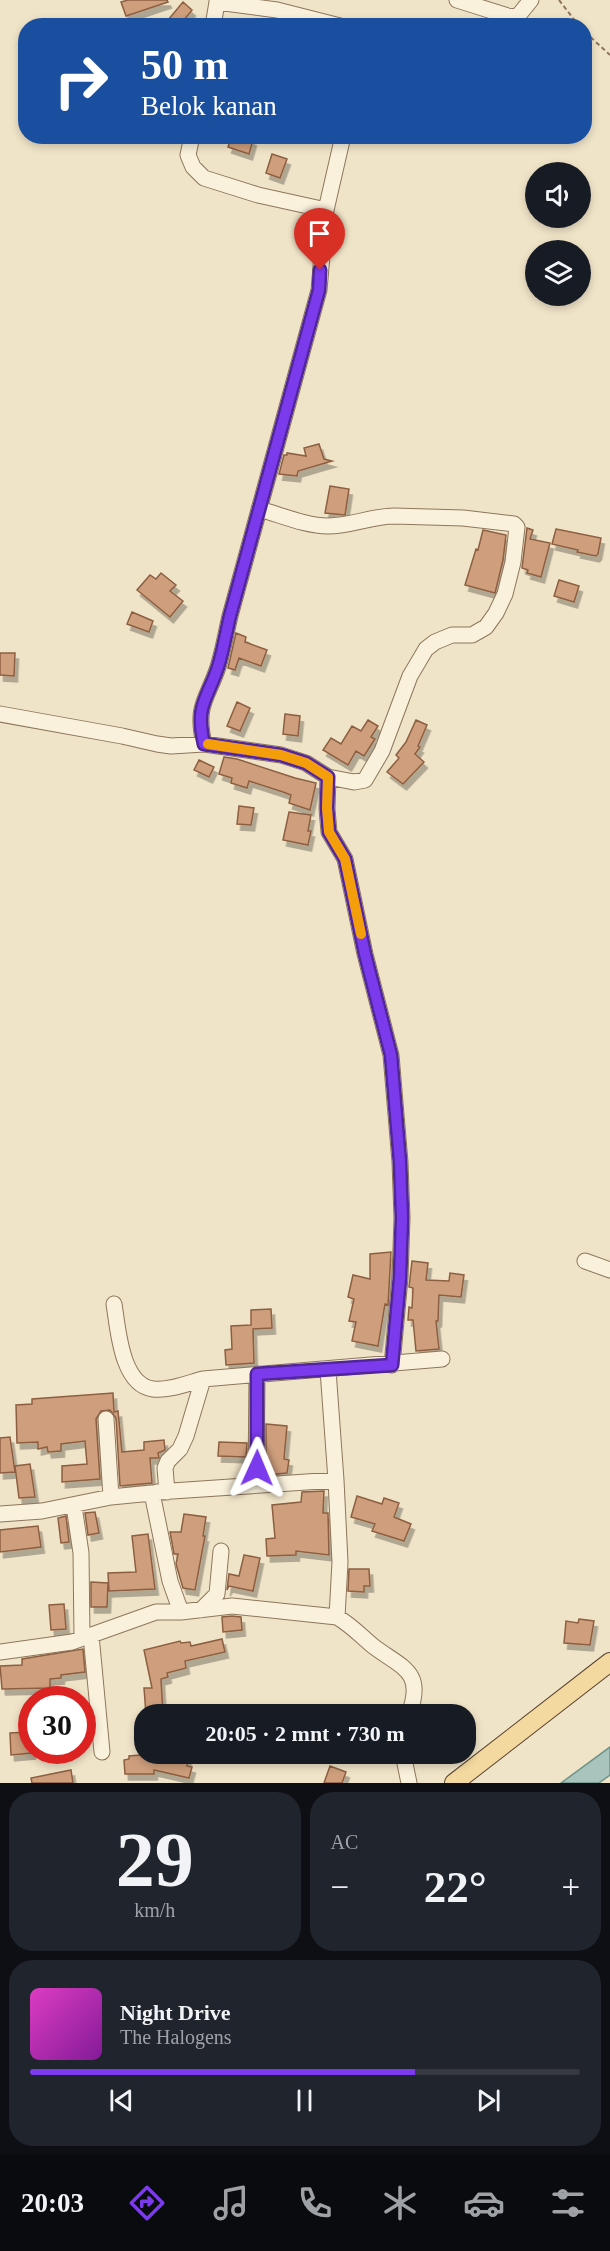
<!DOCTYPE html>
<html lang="id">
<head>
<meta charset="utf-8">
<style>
	body { margin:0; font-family:"Times New Roman",serif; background:#20242c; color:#f1f3f6; height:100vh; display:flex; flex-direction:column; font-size:22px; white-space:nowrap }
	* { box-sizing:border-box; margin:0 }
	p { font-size:20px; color:#9ea1a6 }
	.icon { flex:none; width:33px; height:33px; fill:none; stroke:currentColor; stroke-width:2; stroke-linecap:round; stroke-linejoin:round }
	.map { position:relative; height:1783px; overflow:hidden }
	.sheet { display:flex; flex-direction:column; gap:9px; padding:9px; background:#0d0f14; flex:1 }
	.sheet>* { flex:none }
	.hud { position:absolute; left:18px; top:18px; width:574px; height:126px; border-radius:24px; box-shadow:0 3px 9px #0003; background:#1a4fa0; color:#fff; overflow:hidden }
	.tools { position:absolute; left:525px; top:162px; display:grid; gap:12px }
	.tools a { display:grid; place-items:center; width:66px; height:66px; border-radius:50%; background:#171b24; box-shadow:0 3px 9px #0003; font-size:30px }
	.speed { position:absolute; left:18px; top:1686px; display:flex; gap:12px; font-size:30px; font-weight:700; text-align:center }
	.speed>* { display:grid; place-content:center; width:78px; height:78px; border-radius:50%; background:#171b24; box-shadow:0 3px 9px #0003; line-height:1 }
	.speed .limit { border:9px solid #d22; background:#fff; color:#111 }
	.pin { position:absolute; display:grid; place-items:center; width:51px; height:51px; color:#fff; margin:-62px -26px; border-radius:50% 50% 50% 0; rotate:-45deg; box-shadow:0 0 6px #0007 }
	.pin .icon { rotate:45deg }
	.me { position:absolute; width:66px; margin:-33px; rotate:1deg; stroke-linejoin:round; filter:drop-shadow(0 0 4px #0008) }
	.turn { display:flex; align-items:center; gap:21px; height:126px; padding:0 24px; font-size:27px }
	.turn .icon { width:78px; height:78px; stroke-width:2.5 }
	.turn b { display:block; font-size:42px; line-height:51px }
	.big { font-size:45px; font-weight:600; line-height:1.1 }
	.sheet .card { flex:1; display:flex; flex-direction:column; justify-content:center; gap:9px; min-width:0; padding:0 21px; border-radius:24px; background:#20242c }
	.sheet .dial { align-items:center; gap:0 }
	.dial b { font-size:78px; line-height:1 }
	.song { display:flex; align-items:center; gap:18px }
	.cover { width:72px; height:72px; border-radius:9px; background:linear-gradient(135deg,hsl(310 70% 55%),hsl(290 70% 35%)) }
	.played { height:6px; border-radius:3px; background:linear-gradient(90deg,#7c3aed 70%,#363941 70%) }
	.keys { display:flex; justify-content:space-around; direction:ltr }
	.heat { display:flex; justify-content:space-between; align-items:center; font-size:33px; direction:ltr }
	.sheet .tiles { flex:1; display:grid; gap:9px; grid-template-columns:1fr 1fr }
	.card:last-child { grid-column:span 2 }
	.trip { position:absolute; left:134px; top:1704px; width:342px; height:60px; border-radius:24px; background:#171b24; box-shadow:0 3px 9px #0003; font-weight:600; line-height:60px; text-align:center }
	.tab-bar { display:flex; height:96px; justify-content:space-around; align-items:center; background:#090b0e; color:#9ea1a6 }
	.tab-bar .icon { width:42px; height:42px }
	.tab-bar .selected { color:#7c3aed }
	.tab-bar b { font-size:27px; color:#f1f3f6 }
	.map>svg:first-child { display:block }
</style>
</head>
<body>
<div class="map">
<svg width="610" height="1783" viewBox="0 0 610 1783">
	<defs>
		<filter id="shadow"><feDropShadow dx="3.5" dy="6" stdDeviation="0" flood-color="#0004"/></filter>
	</defs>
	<rect width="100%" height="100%" fill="#f0e4c8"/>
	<!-- water -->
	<path fill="#a9c4bc" stroke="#6f938a" stroke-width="1.5" d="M610 1747V1775L599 1783H561Z"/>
	<!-- building -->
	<path fill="#cf9f7d" stroke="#8d5f41" stroke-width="1.5" filter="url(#shadow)" d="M128 0H167L168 2 126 16 121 2Z
		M183 2 192 10 179 26H163Z
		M232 136H244L253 140 249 154 228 147Z
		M272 154 287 159 280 178 266 173Z
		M319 444 324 459 332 461 298 471 297 476 279 474 284 455H287V453L306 456 304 448Z
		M330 486 349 489 345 515 325 513Z
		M527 528 533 530 530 539 550 543 541 577 527 573 528 570 522 568Z
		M556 529 601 538 598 554 596 556 577 552 578 550 552 544Z
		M483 530 506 535 503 560 495 593 465 585 476 549 478 550Z
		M161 573 176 585 170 591 183 601 170 617 137 590 150 575 156 579Z
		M559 580 579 586 574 602 554 596Z
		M132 612 153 621 149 632 127 624Z
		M236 633 246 637 245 642 267 650 261 666 239 658 235 670 228 668Z
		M0 653H15L14 676 0 675Z
		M237 702 250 708 240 731 227 726Z
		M285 714 300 716 298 736 283 734Z
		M368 720 378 726 371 737 375 739 364 756 356 751 348 765 323 750 331 738 341 744 352 726 361 731Z
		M416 720 427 725 418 746 420 747 415 754 424 762 403 784 387 772 399 758 396 755 406 742Z
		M224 757 237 759 295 778 316 783 310 810 289 803 291 795 283 792 249 781 247 788 231 783 232 778 219 774Z
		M199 760 214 767 209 777 194 770Z
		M239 806 254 808 251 825 237 824Z
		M289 812 311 815 308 831H311L308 845 283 840Z
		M391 1252 388 1305 385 1304 378 1346 352 1341 356 1322 349 1321 354 1299 348 1297 353 1275 370 1279V1254Z
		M412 1261 428 1263 426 1280 449 1281 450 1273 464 1275 461 1297 439 1295 438 1321H436L439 1349 416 1351 413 1320H408L409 1307 412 1308 413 1288 409 1287Z
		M271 1309 272 1328 253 1329 254 1363 226 1365 225 1350 232 1349 231 1326 251 1325V1310Z
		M113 1393 114 1412 118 1411 122 1452 144 1450V1442L164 1440 165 1450 158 1453 159 1458H150L152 1483 120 1486 116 1418 110 1410 101 1411 96 1419 100 1479 62 1482V1466L87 1464 85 1441 61 1444V1451L48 1452 47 1447 38 1449V1442L17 1443 16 1405 32 1404V1399Z
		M266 1424 287 1426 284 1459 289 1460 287 1473 266 1475Z
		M10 1437 15 1472 0 1473V1438Z
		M219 1442 247 1443 246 1457 218 1456Z
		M30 1464 35 1497 19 1498 15 1466Z
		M324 1491 323 1513H328L329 1555 296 1551V1555L267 1556 266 1539 275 1538 272 1505 301 1502 302 1492Z
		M357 1496 382 1504 384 1498 399 1503 394 1517 411 1524 404 1541 372 1531 375 1524 351 1517Z
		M95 1512 99 1533 88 1535 85 1513Z
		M184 1514 206 1517 203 1536H205L195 1590 183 1588 176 1564 178 1554H174L170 1532H181Z
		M66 1516 69 1542 61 1543 58 1518Z
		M38 1526 41 1547 0 1552V1530Z
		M148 1534 155 1589 109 1591 108 1573 136 1572 132 1536Z
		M244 1555 260 1558 253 1591 229 1586 227 1590 229 1574 239 1576Z
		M349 1569H369L370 1586H364V1592L348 1591Z
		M91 1582 108 1583 107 1607H91Z
		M64 1604 66 1629 51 1630 49 1605Z
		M232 1616 241 1617 242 1630 223 1632 222 1617Z
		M579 1619 594 1621 590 1645 564 1643 566 1621 578 1623Z
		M222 1639 225 1652 185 1661 186 1668 167 1673 168 1677 161 1679 163 1714H146L144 1688H152L144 1650 180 1641 181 1643 190 1642 191 1646Z
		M83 1649 85 1672 61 1675V1678L50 1679V1688L2 1689 0 1666 22 1665V1659Z
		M28 1732V1736H32V1753L11 1755 10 1733Z
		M140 1754H188L187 1766 192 1767 189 1778 154 1770V1774H125L124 1760 129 1759V1756L140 1755Z
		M330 1766 346 1772 342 1783H324Z
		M71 1770 73 1783H32L31 1778Z"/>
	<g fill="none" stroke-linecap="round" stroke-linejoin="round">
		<defs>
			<path id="minor" d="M217 0V2L277 10 340 26
				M457 0 511 17 518 16 531 0
				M213 26 217 2
				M192 136 188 155 193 167 204 178 258 195 326 210
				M0 714 122 736 157 744 171 746 204 744 281 755 306 763 328 777 354 782 365 780 382 751 410 676 426 649 435 642 452 635H472L486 627 496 613 505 594 513 562 517 527 514 524 463 518 394 516C372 516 351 526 328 526 306 526 281 515 259 509
				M204 744C195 705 207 700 218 667 223 651 226 633 230 616L319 290 326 210 343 136
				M328 777 327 809 329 832 345 859 365 954 391 1055 400 1162 402 1218 400 1278 392 1365
				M585 1261 610 1270
				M114 1304C118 1328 121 1385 153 1389 169 1391 188 1383 203 1379
				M328 1370 336 1480
				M106 1419 111 1497
				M256 1485 257 1374
				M157 1492 336 1480 340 1562 337 1617
				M167 1492 165 1468 168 1461 180 1449 186 1436 203 1379 442 1359
				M74 1506 81 1553 82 1638
				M0 1514 42 1511 111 1497 152 1493 170 1581 181 1612 232 1606 337 1617C351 1625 361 1636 373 1646 402 1668 425 1671 409 1714
				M201 1610 217 1594 221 1551
				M91 1635 102 1752
				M0 1652 72 1642 156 1612H181
				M403 1754 409 1783"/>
			<path id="major" d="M454 1783 610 1662"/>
		</defs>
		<!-- minor casing -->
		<use href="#minor" stroke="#8d765c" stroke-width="17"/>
		<!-- major casing -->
		<use href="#major" stroke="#5b4430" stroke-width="20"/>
		<!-- path -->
		<path stroke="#8d765c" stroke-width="2" stroke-dasharray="4.5 3" stroke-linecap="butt" d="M559 0 579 26
			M585 32 610 55"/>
		<!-- minor -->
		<use href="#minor" stroke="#faf1dc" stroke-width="15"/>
		<!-- major -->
		<use href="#major" stroke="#f3d9a0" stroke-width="18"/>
	</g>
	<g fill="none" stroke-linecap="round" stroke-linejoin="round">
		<defs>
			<path id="route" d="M257 1468V1374L392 1365 400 1278 402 1218 400 1162 391 1055 365 954 345 859 329 832 327 808 328 777 306 763 281 755 204 744C195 705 207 700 218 667 223 651 226 633 230 616L319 290 320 270"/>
		</defs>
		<!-- route casing -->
		<use href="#route" stroke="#51269a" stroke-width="15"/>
		<!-- route -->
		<use href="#route" stroke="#7c3aed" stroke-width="10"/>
		<!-- slow -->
		<path stroke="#f59e0b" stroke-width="10" d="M208 744 281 755 306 763 328 777 327 808 329 832 345 859 361 934"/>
	</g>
</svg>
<div class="tools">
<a><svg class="icon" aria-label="sound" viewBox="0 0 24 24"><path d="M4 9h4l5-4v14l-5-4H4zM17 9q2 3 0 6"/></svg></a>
<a><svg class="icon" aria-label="layers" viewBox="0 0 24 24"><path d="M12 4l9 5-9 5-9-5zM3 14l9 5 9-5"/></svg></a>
</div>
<div class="speed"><div class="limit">30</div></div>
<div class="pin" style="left:320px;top:270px;background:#d93025"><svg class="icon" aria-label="arrive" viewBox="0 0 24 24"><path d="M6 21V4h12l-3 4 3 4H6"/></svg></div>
<svg class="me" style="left:257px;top:1468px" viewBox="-20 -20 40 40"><path d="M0-17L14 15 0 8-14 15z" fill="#7c3aed" stroke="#fff" stroke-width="4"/></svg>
<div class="trip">20:05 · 2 mnt · 730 m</div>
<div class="hud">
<div class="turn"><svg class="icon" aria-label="right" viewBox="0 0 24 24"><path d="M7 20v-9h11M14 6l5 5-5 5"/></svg><div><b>50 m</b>Belok kanan</div></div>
</div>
</div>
<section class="sheet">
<div class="tiles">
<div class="card dial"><b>29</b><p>km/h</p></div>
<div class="card"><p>AC</p>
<div class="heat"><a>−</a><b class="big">22°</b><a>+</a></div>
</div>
<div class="card">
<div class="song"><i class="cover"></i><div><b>Night Drive</b><p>The Halogens</p></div></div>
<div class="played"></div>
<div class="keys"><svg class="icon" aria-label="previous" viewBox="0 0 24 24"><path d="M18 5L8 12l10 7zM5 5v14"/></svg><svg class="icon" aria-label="pause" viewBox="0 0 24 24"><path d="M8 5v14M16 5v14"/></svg><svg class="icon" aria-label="next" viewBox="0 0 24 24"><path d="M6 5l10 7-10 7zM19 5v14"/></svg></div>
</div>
</div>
</section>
<nav class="tab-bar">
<b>20:03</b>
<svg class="icon selected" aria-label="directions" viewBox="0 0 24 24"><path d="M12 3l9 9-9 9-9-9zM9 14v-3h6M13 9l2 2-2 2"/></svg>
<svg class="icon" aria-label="music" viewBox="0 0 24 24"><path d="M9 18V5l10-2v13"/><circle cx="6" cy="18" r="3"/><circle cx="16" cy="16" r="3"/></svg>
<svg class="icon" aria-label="phone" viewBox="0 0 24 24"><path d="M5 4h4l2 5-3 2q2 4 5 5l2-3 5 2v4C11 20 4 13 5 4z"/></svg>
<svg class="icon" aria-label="climate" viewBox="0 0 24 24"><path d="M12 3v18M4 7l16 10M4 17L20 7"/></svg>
<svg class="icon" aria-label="car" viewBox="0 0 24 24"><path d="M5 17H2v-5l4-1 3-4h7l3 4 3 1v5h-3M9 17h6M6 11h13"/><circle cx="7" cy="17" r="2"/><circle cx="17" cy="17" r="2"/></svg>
<svg class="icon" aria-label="filters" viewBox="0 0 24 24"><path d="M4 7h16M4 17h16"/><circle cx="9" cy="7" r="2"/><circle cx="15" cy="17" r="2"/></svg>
</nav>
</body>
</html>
